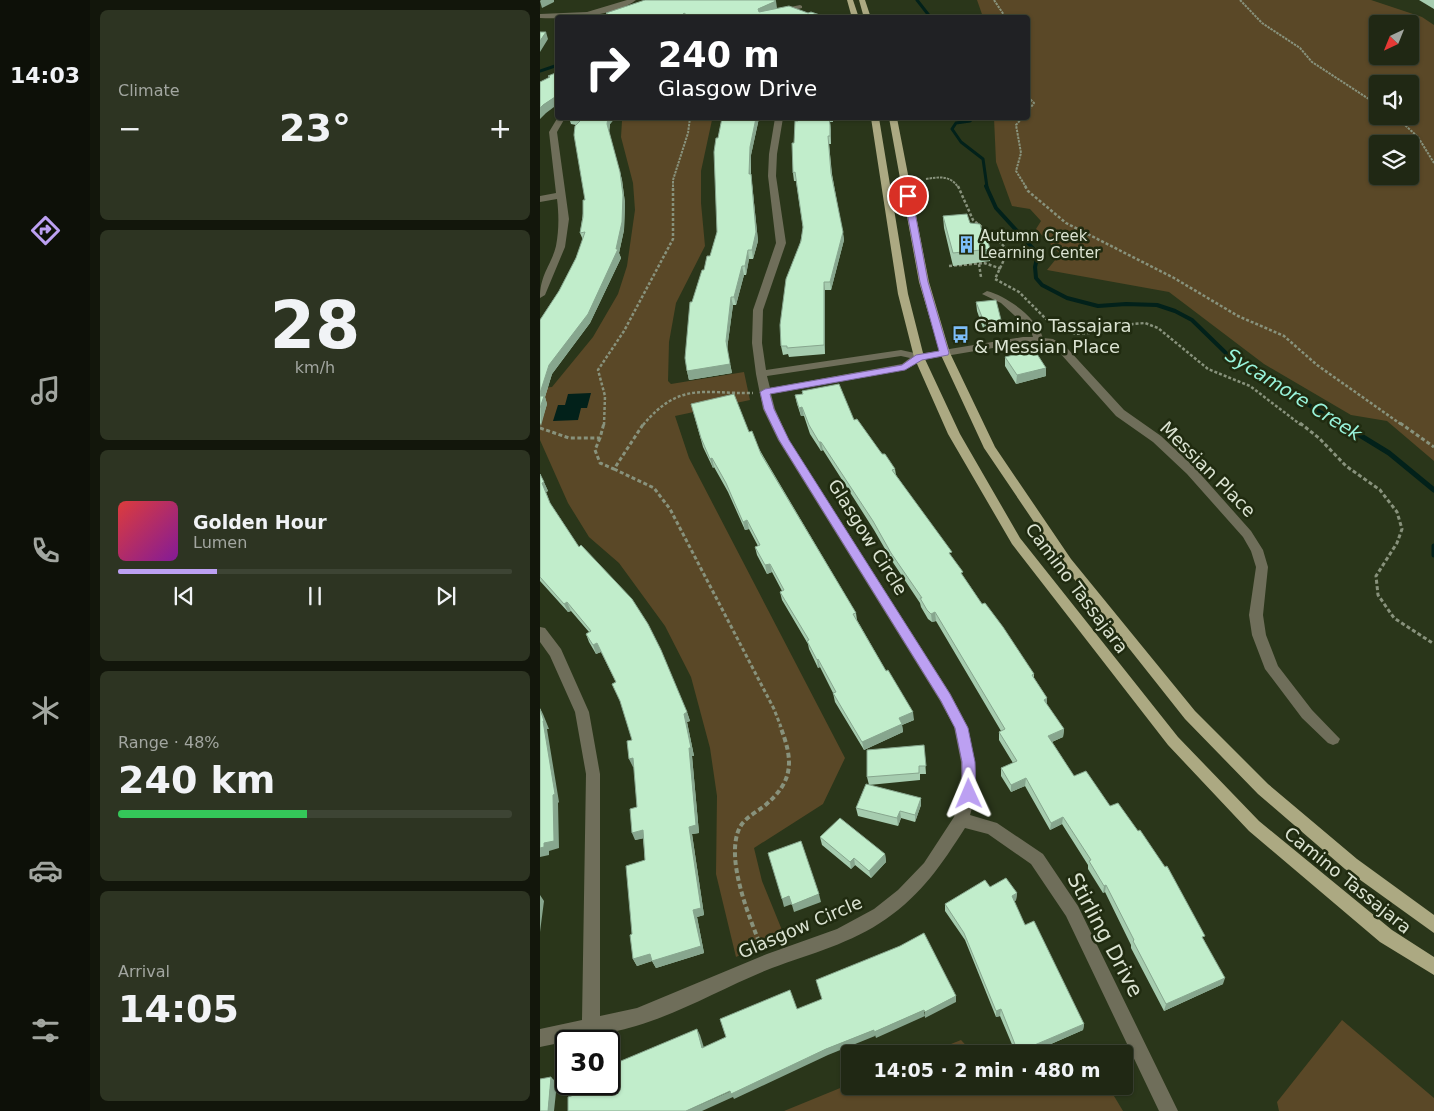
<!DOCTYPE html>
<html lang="en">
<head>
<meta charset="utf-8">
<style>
	body { margin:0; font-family:"DejaVu Sans",sans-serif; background:#2d3422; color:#f1f3f6; height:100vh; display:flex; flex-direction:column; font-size:19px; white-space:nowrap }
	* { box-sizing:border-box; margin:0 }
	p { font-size:16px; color:#a2a6a0 }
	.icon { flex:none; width:28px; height:28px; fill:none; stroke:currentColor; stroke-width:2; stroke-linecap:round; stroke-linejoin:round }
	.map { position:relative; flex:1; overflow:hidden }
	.side { display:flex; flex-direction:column; gap:10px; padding:10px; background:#12160b; width:450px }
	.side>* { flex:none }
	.banner { position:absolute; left:15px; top:15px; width:475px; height:105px; border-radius:5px; box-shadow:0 1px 4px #0004,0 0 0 1px #3d4434; background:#202124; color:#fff; overflow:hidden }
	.needle { width:32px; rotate:223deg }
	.fabs { position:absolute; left:829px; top:15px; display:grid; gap:10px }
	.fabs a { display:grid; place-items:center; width:50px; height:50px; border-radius:5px; background:#202814; box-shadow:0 1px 4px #0004,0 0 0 1px #3d4434; font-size:25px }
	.speed { position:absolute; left:15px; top:1030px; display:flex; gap:10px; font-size:25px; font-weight:700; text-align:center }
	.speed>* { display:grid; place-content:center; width:65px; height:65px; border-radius:50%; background:#202814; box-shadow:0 1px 4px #0004,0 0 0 1px #3d4434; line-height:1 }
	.speed .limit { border:2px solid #111; border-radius:8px; background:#fff; color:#111 }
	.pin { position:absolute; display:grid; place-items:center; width:42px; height:42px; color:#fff; margin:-21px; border:2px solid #fff; border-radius:50%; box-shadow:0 1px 5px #0007 }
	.me { position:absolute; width:55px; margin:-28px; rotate:359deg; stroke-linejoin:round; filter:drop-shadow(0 0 4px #0008) }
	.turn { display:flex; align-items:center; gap:18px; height:105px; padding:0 20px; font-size:22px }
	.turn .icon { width:65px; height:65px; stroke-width:2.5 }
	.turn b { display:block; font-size:35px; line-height:42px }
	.big { font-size:38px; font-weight:700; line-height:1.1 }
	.side .card { flex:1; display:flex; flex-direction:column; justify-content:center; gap:8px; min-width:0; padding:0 18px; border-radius:8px; background:#2d3422 }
	.side .dial { align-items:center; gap:0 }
	.dial b { font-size:65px; line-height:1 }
	.song { display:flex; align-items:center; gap:15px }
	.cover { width:60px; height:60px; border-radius:8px; background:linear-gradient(135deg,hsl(0 70% 55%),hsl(290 70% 35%)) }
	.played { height:5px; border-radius:2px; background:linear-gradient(90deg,#bca0f2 25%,#3d4434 25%) }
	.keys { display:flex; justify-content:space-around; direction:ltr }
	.heat { display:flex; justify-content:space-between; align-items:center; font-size:28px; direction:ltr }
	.charge { height:8px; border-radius:4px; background:linear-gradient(90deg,#34c759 48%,#3d4434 0) }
	.trip { position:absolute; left:301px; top:1045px; width:292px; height:50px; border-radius:5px; background:#202814; box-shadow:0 1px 4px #0004,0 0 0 1px #3d4434; font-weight:700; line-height:50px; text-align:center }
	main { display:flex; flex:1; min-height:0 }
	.dock { display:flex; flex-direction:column; width:90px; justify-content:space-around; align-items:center; background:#0d1008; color:#a2a6a0 }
	.dock .icon { width:35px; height:35px }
	.dock .active { color:#bca0f2 }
	.dock b { font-size:22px; color:#f1f3f6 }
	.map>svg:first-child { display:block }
</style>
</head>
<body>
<main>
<nav class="dock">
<b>14:03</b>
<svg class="icon active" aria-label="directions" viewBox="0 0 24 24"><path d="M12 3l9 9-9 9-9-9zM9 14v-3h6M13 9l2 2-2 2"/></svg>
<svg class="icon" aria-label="music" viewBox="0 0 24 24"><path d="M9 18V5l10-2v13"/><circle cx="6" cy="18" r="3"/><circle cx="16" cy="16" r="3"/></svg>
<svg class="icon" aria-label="phone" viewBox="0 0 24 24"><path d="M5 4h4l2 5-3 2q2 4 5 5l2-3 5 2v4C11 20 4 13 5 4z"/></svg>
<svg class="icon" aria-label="climate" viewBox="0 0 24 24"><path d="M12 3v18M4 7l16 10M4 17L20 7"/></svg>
<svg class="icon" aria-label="car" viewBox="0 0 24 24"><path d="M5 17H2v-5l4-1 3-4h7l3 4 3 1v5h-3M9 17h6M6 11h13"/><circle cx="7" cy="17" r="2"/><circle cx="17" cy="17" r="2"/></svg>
<svg class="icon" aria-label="filters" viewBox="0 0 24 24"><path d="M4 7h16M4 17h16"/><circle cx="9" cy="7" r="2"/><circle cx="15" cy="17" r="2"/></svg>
</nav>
<section class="side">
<div class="card"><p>Climate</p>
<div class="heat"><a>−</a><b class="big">23°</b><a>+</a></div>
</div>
<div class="card dial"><b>28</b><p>km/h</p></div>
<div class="card">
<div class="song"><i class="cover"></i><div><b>Golden Hour</b><p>Lumen</p></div></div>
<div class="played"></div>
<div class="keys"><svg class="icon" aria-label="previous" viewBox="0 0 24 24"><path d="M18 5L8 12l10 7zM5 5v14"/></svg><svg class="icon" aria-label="pause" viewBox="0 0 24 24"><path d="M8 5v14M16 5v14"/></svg><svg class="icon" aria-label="next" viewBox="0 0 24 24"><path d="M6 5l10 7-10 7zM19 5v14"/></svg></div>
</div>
<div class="card"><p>Range · 48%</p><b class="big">240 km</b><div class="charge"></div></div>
<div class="card"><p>Arrival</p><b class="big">14:05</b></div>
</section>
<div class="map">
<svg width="894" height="1111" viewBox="0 0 894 1111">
	<rect width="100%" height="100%" fill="#2a361a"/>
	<!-- green -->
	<path fill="#5a4827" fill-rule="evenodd" d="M437 0H831L882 17 894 25V461L847 421 811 415 724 364 629 292 507 270 520 254 496 229 501 221 490 209 472 206 456 162 454 118H488V18L443 17ZM838 24H870V56H838ZM838 84H870V116H838ZM838 144H870V176H838Z
		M87 118H170L172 120 161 171V203L165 246 136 303 129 342 128 381 131 384 204 372 210 400 135 416 149 458 305 758 283 804 214 848 222 881 244 935 196 957 176 874 177 796 170 748 151 677 125 626 79 563 49 537 28 503 0 440V388L12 387 53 337 78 294 87 266 95 210 93 183 81 137 82 121Z
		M802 1020 894 1098V1111H739L737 1102Z
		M421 1040 434 1054H386Z
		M310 1084V1086H568L583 1111H244Z"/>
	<!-- water -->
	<path fill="#02211a" d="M51 393 47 408H41L38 420 13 421 18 405H25L28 394Z"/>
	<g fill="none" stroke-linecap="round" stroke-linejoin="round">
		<!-- stream-far2 -->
		<path stroke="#02211a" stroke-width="3" d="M377 0 391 18
			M0 71 18 65
			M433 118 430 121 416 123 412 129 421 142 443 159 447 187"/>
		<!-- stream-far1 -->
		<path stroke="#02211a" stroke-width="4" d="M446 186 456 208 498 254 495 267 496 278 502 285 527 298 558 306 586 304 617 305 635 311 652 320 691 358 802 425"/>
		<!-- stream -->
		<path stroke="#02211a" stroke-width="5" d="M800 423 849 453 894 490
			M894 546V555"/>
		<!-- path-far3 -->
		<path stroke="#88927c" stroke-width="2" stroke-dasharray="2.5 1" stroke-linecap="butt" d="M454 0 466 18
			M700 0 722 23 760 48 772 62 838 105
			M488 97 494 103 488 111
			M855 116 878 137 894 163
			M482 118 476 125 481 153 476 171 486 187
			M386 179C399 177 410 175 418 187
			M133 187V180L148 133 150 118"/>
		<!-- path-far2 -->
		<path stroke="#88927c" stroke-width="2.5" stroke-dasharray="3 2" stroke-linecap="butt" d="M418 186 433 220 459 241 468 251 455 279 479 292 506 319 535 334 575 331 593 324 605 323 618 328 668 369 710 386 761 425
			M485 186 488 191 526 223 634 278 698 316 744 336 777 365 862 425
			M439 264 441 277
			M409 266 444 263 462 269
			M64 425 65 396 58 370 84 331 133 239V186
			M103 425C140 381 163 394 213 393"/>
		<!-- path-far1 -->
		<path stroke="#88927c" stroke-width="3" stroke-dasharray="4 2.5" stroke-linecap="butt" d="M760 423 779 438 806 466 840 490 857 512 862 529 857 543 836 576 838 595 854 618 894 644
			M860 423 894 447
			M0 428 29 438H60L64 423
			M60 438 55 450 60 463 74 469 104 423
			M74 469 114 488 130 509 234 709 241 727"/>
		<!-- path -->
		<path stroke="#88927c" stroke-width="4" stroke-dasharray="5 3" stroke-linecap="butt" d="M222 949C210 919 184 858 200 827 205 818 215 813 223 807 254 782 254 761 240 726"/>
		<!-- minor -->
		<path fill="#6f6e5a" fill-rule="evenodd" d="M87 0H96C74 17 26 19 0 18V14L47 12Z
			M260 5 262 6V8C249 11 232 18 220 18L236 10Z
			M18 117 25 118 17 132 29 219 25 247 5 295 0 298C0 274 11 266 16 246 19 230 19 215 17 199L0 202V196L16 193 9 132Z
			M235 118H243L237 154 236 176 246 243 223 310 222 343 226 370 361 350 379 354 483 337H493L491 331 461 303 442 294 447 291C467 296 497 318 503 338L513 339 527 348 584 410 621 436 655 468 711 531 723 550 728 567 723 615 726 635 738 666 772 710 800 739 798 743 793 745 788 743 762 718 725 669 712 635 709 615 716 567 711 551 703 537 647 474 613 442 576 416 519 352 507 344 483 343 382 360 365 370 231 394 235 409 249 440 410 693 428 727 435 762 436 794 430 815 457 823 503 854 538 906 638 1111H619L526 916 491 864 448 834 425 828C402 864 382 894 346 919 312 943 270 954 232 968 186 986 143 1012 96 1026 65 1035 32 1040 0 1047V1029L42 1020 46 774 35 712 10 656 0 642V627L5 628 21 649 49 712 60 774V1016L97 1008 227 954 297 929 334 909 358 890 384 863 414 817 422 794 421 762 414 727 400 701 238 440 223 409 216 374 212 343 213 310 236 243 228 176 229 154ZM361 356 370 358 362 364 230 388 227 376Z"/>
		<!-- major -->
		<path fill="#aca982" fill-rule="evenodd" d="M307 0H313L319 18H312Z
			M319 0H325L331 18H324Z
			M331 118H339L368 294 384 357 420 434 480 538 638 737 719 821 852 930 894 957V975L840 942 709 831 628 745 472 544 408 434 374 357 358 294Z
			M349 118H357L389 282 410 353 455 447 531 559 655 711 728 784 817 859 894 915V933L805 869 718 794 645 719 523 565 444 448 400 353 379 282Z"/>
	</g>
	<!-- wall -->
	<path fill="#a6ccaf" d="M879 0H894V9Z
		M237 8 234 9 280 18H67L66 13Z
		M29 118H75L70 124 69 132 82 180 85 203 84 230 79 253 81 258 50 323 12 374 5 397 7 404 0 426V320L19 291 36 258 43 240 40 233 45 200 36 125 31 124Z
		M182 118H219L211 155V174L218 241 213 259H209L206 275H204L196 305H193L187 349 192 373 149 380 147 371 152 302 164 270 170 256 177 232 178 138Z
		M258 118H293V122H290L291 133V144H289L292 174 304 240 291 290H285V354L249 357 248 354 243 355 241 346 263 228 256 181H254L253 173 254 143 258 121Z
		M403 216 430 223 442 231 450 249V261L413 266 404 228Z
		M436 302 461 329 444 331 437 311Z
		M465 357 506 376 476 384 465 366Z
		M262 391 314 420 355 469 356 475 412 557 423 576 442 604 494 674V678L507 698V705L524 729 523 737 512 742 534 776 570 806 664 940 683 984 624 1011 591 948V945L565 892 563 893 548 869V865L522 824 510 830 485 786 471 792 461 776V768L473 763 459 740V732L461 731 396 621 392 622 388 619 381 607 380 603 352 561 334 530 283 450 281 451 270 434 264 416H261L257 404 255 395 262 394Z
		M151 404 209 432 316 613 317 620 374 720 362 725 363 732 324 750 295 702 293 693 280 667 278 668 269 649 268 644 242 600 240 592 242 591 232 572 227 574 217 555 215 547 218 546 209 529 205 530 188 492 174 467 173 468 163 447Z
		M0 474 8 491 6 492 10 503 147 712 150 721 147 722 154 756H152L159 833 152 834 164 915 157 917 164 953 116 968 112 961 97 966 93 959 92 934 105 860 103 838 95 840 97 807 94 767H93L92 740 76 682 61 652 56 654 49 642 46 634 49 632 31 611 28 612 0 581Z
		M384 745 386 774H380V780L329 785 381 798V805L375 822 361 818 358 826 318 816 316 808 329 785 327 777Z
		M280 837 345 854 346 862 331 878 315 865 311 869 282 845Z
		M450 887 477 893 476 900 474 902 485 925 544 1024 543 1030 488 1054H476L460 1016 456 1017 425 940 405 911V904Z"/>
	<!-- shaded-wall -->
	<path fill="#87a68e" d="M1 0H14V2L2 8 0 1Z
		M236 1 237 8 219 16 218 9Z
		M144 13 145 18H140Z
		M6 32 8 39 0 52V41Z
		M18 95V104L6 113 0 119V108L3 105Z
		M68 118H75L70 124 69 132 67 124Z
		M216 118H219L211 155 210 182 209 174 210 147Z
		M290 125 291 133V144L290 136Z
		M80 172 82 180 85 203 84 230 79 253 81 258 50 323 12 374 5 397 7 404 1 426 0 393 9 365 76 249Z
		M211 174 218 241 213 259 212 250Z
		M303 232 304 240 291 290 290 282Z
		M208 250 209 259 206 275 205 266Z
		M202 266 204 275 196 305 194 297Z
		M284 282 285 290V354L284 345Z
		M191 297 193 305 187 349 192 373 149 380 147 371 186 341Z
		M461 320V329L444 331V322Z
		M506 368V376L476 384 477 375Z
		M262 407 264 416H261L259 408Z
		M279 442H281L283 450 281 451Z
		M172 458 174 467 173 468 170 459Z
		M4 482 8 491 6 492 2 483Z
		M207 520 209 529 205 530 203 522Z
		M230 564 232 572 227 574 225 565Z
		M27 602 31 611 28 612 24 604Z
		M395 612 396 621 392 622 391 614Z
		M57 643 61 652 56 654 53 645Z
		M278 659 280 667 278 668 277 660Z
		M507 698V706L504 700Z
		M0 708 3 714 9 729H7L19 802 18 803 19 848 9 851V855L0 857Z
		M147 712 150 721 147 722 154 756H152L159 833 152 834 164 915 157 917 164 953 116 968 112 961 97 966 93 959 153 910 149 827 144 714Z
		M373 712 374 720 362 725 363 732 324 750 322 742 359 718Z
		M524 729 523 737 507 744 508 736Z
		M93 758 96 766 93 767 89 759Z
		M486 778 485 786 471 792V785Z
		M381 798V805L375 822V815Z
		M360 811 361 818 358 826 357 818Z
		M523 817 522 824 510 830 511 823Z
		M103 830 106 838 95 840 92 833Z
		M345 854 346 862 331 878 329 871Z
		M314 858 315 865 311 869 310 862Z
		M566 885 565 892 563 893 564 886Z
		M477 893 476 900 471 904 472 896Z
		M279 894 281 902 254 912 252 905Z
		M0 895 4 901 0 932Z
		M249 896 252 904 244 907 242 899Z
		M685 978 683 984 624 1011 626 1004Z
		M416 996V1002L385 1018V1012Z
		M461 1009 460 1016 456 1017V1011Z
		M384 1010 385 1016 336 1038 334 1032Z
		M544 1024 543 1030 488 1054H478V1052Z
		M157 1029 160 1035 166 1054 162 1048Z
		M334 1030 335 1036 288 1055 194 1099 193 1097 162 1111H146L286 1049Z
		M11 1077 17 1083 14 1111H8Z"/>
	<!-- building -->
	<path fill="#c1edcb" stroke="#87a68e" d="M105 0H234L236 1 218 9 219 12 249 6 268 13 271 12 280 15V18H151L144 13 140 18H74L66 13Z
		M0 32H6L0 41Z
		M18 72V95L3 105 0 108V82L10 77 8 76Z
		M43 118H68L67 124 80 172 83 195 82 222 76 249H78L48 314 9 365 0 393V320L19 291 36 258 45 232 40 233 43 217V200H45L34 135 35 126Z
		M182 118H216L210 147 209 174H211L216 232 212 250H208L205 266H202L194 297H191L186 341 190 364 147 371 145 358 150 302H152L162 270H164L167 256H170L177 232 174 152 176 138H178Z
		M258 118H289L290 125V136H288L291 173 303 232 290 282H284V345L247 348V346H241L240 325 246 279 261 241 263 227 255 172 253 173 252 143H254L255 121H258Z
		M427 214 430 223 440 224 442 231 446 234 450 249 413 253 403 216Z
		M456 300 461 320 444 322 436 302Z
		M490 351 493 355 497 354 506 368 477 375 465 357Z
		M299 384 314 420 317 419 342 454H345L355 469 352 470 412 552 409 553 423 572 421 573 442 604 445 603 463 627 494 674 492 675 507 698 504 700 524 729 508 736 534 776 546 771 570 806 578 803 598 831 600 830 625 867 627 866 665 936 662 937 685 978 626 1004 593 941 594 940 566 885 564 886 549 861 551 860 523 817 511 823 486 778 471 785 461 768 477 761 459 732 465 729 395 612 391 614 387 610 380 598H382L351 553 333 521 281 442H279L269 425 262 407 259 408 255 395 263 394 262 391Z
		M194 394 209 432 212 431 221 454 316 613 313 614 346 671 348 670 373 712 359 718 362 724 322 742 293 693 296 692 278 659 277 660 267 641 269 640 240 592 244 590 230 564 225 565 215 547 220 545 207 520 203 522 186 483 172 458 170 459 161 438 151 404Z
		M0 396H4L0 408Z
		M0 474 4 482 2 483 10 503 39 547 41 545 92 599 108 624 121 650 147 712 144 714 151 748H149L156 825 149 827 161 908 153 910 161 946 112 961 110 954 93 959 90 935 92 934 86 866 105 860 103 830 92 833 90 809 97 807 93 758 89 759 87 741 92 740 80 701 72 684 76 682 57 643 53 645 46 634 51 631 27 602 24 604 0 577Z
		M0 709 4 721H3L15 794 13 795 14 841 4 843V847L0 848Z
		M384 745 386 766H379V773L327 777V750Z
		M326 784 381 798 375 815 360 811 357 818 316 808Z
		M300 818 345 854 329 871 314 858 310 862 280 837Z
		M261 841 279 894 252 905 249 896 242 899 228 853Z
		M466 878 477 893 472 896 485 925 494 921 544 1024 478 1052 461 1009 456 1011 424 933 405 904 445 880 450 887Z
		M384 933 416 996 385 1012 384 1010 334 1032V1030L286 1049 191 1094 190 1091 146 1111H28V1097L37 1094V1084H69V1066L157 1029 162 1048 186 1037 180 1019 250 990 257 1009 282 999 276 980 360 946Z
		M11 1077 8 1111H0V1079Z"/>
	<!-- route -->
	<path fill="#bca0f2" stroke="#7a689d" d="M368 194 372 196 388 282 409 353 408 355 382 360 365 370 230 394 234 409 249 440 410 694 428 728 435 762 436 794 434 798 429 800 424 798 422 794V762L415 728 401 701 239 440 224 409 220 392 225 389 362 365 376 355 399 351 380 282 364 196Z"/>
	<!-- icons -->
	<defs>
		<symbol id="building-bare" viewBox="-9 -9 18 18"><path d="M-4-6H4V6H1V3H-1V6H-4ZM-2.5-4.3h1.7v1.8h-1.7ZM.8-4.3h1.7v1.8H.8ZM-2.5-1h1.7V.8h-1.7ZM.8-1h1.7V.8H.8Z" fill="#7dbef9" stroke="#202b10" stroke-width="2.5" paint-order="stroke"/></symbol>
		<symbol id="bus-bare" viewBox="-9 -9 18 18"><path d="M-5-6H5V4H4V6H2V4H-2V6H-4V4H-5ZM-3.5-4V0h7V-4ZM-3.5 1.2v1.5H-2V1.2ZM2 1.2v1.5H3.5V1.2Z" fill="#7dbef9" stroke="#202b10" stroke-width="2.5" paint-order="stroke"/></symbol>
	</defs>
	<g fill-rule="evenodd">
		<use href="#building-bare" x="414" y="232" width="25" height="25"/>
		<use href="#bus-bare" x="408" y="322" width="25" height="25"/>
	</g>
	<g text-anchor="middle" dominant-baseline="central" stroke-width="5" stroke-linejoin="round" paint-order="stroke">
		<!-- far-poi labels -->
		<g font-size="15" fill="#dbe3d2" stroke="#202b10" text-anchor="start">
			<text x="440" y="236">Autumn Creek<tspan x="440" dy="17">Learning Center</tspan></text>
		</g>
		<!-- poi labels -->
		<g font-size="18" fill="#dbe3d2" stroke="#202b10" text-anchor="start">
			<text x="434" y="325">Camino Tassajara<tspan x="434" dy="21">&amp; Messian Place</tspan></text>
		</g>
		<!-- street labels -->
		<g font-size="18" fill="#dbe3d2" stroke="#202b10">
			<text transform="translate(668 469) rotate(45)">Messian Place</text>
			<text transform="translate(328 537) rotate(58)">Glasgow Circle</text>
			<text transform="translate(537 588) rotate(53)">Camino Tassajara</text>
			<text transform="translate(808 880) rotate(39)">Camino Tassajara</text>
			<text transform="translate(260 927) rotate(-23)">Glasgow Circle</text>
		</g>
		<!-- water labels -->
		<g font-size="19" font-style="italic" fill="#98f4dc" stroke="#202b10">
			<text transform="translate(754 394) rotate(32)">Sycamore Creek</text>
		</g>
		<!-- near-street labels -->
		<g font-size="21" fill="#dbe3d2" stroke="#202b10">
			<text transform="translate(565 935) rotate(62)">Stirling Drive</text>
		</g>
	</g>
</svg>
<div class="fabs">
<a><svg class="needle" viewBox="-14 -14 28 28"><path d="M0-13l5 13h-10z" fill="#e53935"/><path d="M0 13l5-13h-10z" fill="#a2a6a0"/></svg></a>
<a><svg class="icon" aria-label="sound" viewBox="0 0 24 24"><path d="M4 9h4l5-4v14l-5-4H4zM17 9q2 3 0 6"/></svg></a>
<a><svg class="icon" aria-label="layers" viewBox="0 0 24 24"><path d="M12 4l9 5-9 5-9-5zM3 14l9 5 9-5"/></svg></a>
</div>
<div class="speed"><div class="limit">30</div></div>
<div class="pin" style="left:368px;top:196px;background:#d93025"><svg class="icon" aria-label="arrive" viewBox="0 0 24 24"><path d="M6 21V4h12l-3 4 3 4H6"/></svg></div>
<svg class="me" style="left:429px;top:794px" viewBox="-20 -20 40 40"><path d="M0-17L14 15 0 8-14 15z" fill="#bca0f2" stroke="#fff" stroke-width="4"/></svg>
<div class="trip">14:05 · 2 min · 480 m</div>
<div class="banner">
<div class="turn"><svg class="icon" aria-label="right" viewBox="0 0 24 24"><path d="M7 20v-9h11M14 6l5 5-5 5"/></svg><div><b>240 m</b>Glasgow Drive</div></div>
</div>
</div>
</main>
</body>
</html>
